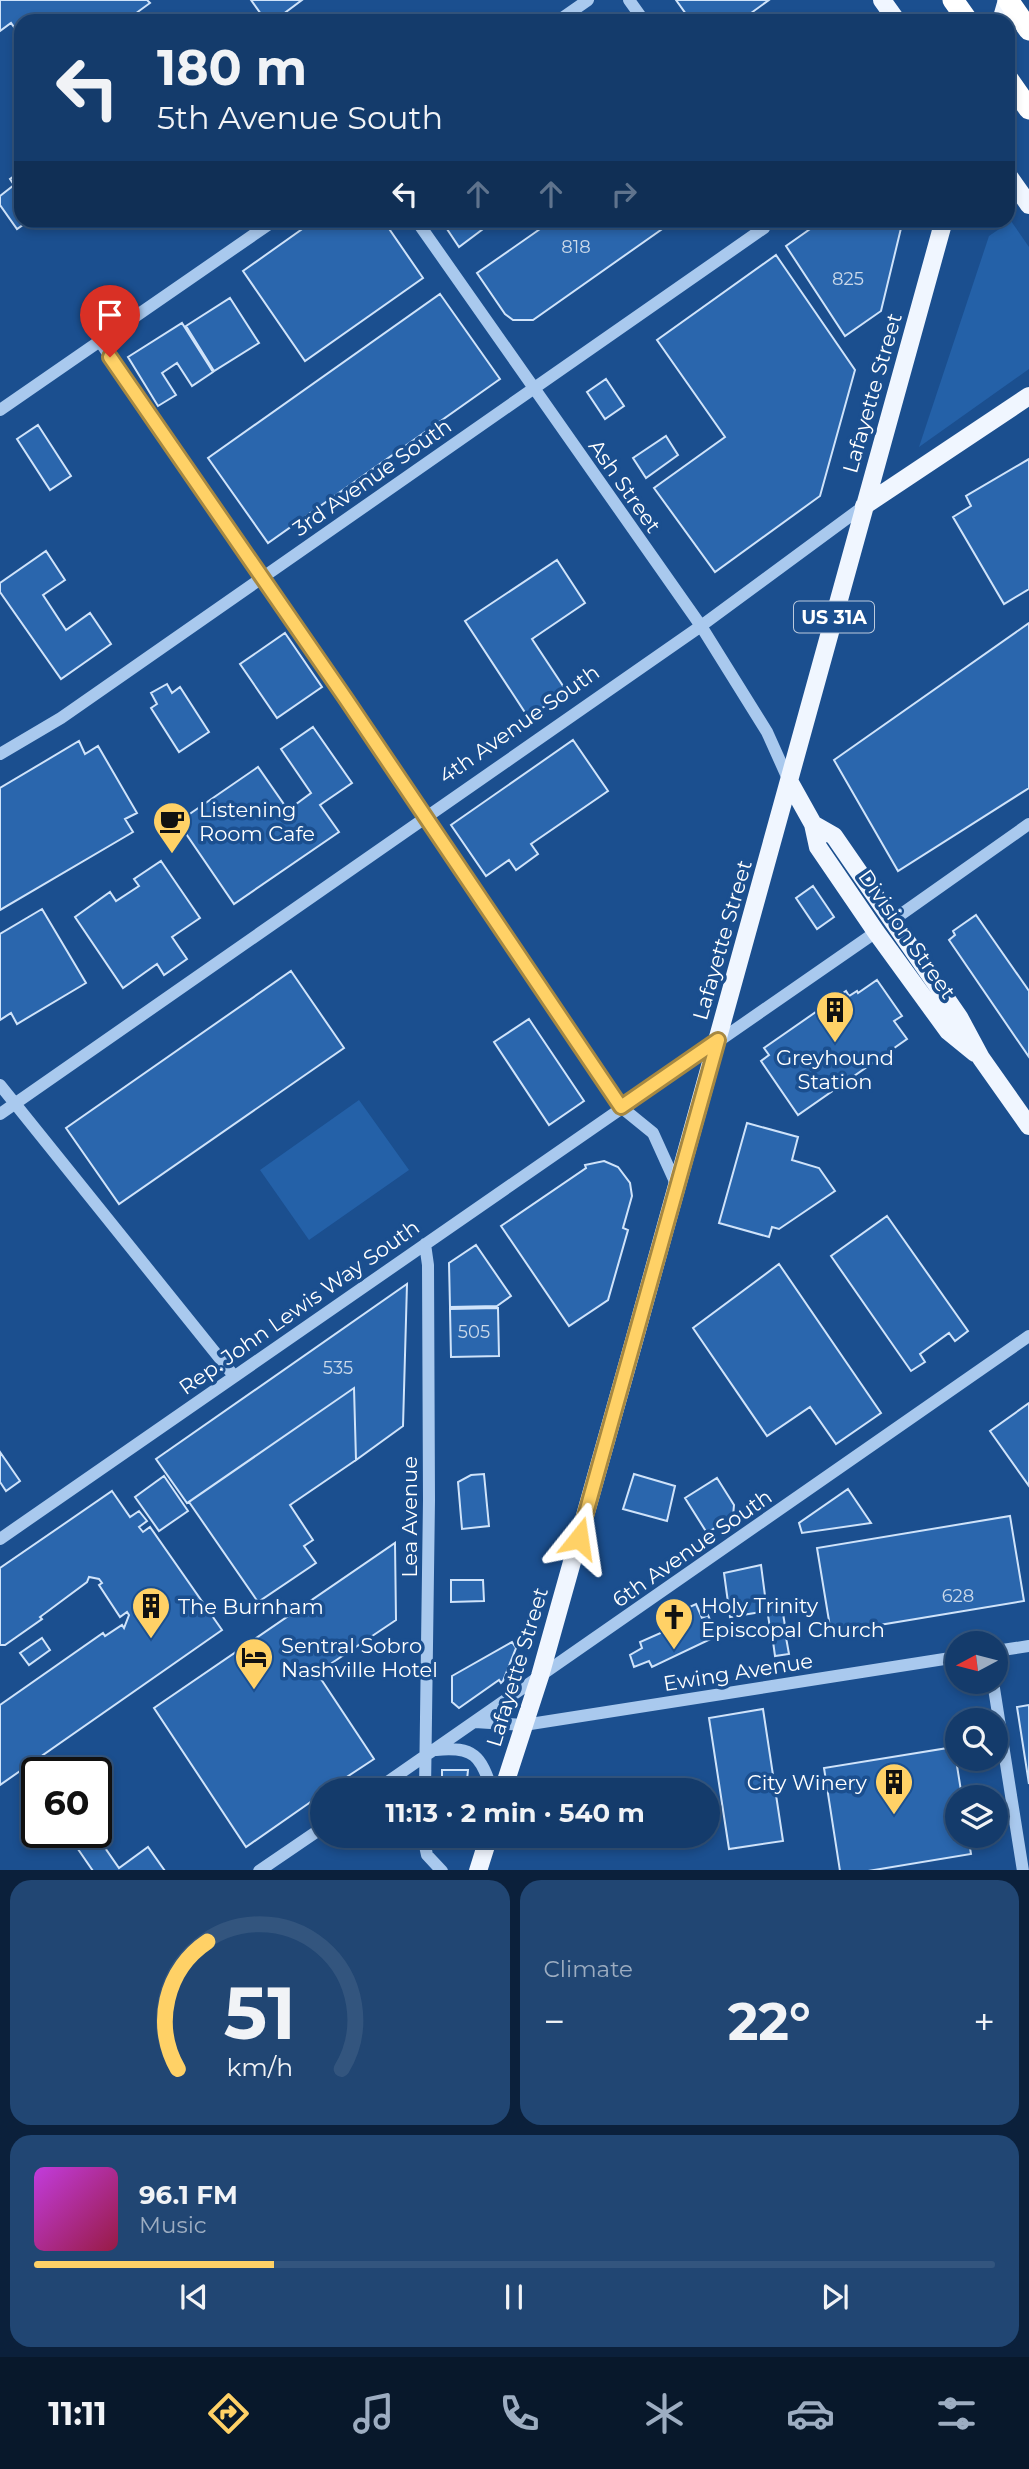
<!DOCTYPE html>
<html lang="en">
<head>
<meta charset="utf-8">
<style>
	body { margin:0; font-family:Montserrat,sans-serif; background:#214673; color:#f1f3f6; height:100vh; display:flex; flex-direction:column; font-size:26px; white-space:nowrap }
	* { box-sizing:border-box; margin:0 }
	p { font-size:23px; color:#9dadc1 }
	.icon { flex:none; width:38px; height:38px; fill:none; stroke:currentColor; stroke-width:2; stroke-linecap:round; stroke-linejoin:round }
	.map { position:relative; height:1870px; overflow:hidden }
	.panel { display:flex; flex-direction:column; gap:10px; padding:10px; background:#0b203b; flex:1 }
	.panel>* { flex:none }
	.top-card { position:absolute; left:14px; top:14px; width:1001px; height:214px; border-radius:21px; box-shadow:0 4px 10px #0003,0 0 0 2px #33557e; background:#143b6b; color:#f1f3f6; overflow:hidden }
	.needle { width:46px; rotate:263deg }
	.buttons { position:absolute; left:945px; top:1631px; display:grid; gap:14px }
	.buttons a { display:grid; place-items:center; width:63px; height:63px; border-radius:50%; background:#143b6b; box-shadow:0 4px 10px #0003,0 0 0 2px #33557e; font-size:35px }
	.speed { position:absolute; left:21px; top:1757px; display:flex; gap:14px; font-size:35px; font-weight:700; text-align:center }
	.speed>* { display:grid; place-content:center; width:91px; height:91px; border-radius:50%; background:#143b6b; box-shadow:0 4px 10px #0003,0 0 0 2px #33557e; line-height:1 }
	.speed .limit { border:4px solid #111; border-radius:10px; background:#fff; color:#111 }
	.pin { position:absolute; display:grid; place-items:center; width:60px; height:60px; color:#fff; margin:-72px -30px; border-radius:50% 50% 50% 0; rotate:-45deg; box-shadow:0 0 7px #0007 }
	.pin .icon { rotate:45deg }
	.me { position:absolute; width:77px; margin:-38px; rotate:15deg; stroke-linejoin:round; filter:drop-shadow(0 0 5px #0008) }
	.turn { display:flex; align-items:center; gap:24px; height:147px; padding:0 28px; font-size:32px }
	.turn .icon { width:91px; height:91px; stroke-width:2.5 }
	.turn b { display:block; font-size:49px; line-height:60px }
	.lanes { display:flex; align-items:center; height:66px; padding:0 28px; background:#0003; justify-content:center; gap:35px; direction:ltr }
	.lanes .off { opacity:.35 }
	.big { font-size:52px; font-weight:700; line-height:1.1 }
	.panel .widget { flex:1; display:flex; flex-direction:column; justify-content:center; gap:10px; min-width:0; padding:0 24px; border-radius:21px; background:#214673 }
	.panel .dial { align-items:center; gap:0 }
	.dial svg { height:182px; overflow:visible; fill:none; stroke:#33557e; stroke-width:7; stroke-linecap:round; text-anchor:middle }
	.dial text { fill:#f1f3f6; stroke:none }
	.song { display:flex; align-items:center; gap:21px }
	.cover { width:84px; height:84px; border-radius:10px; background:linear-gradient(135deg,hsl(290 70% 55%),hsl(340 70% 35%)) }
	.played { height:7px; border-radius:4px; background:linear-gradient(90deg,#ffd166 25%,#33557e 25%) }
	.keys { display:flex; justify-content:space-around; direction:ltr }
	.heat { display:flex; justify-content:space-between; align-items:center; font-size:38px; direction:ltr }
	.panel .tiles { flex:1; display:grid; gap:10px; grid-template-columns:1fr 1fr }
	.widget:last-child { grid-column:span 2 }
	.trip { position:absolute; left:310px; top:1778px; width:410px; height:70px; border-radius:35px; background:#143b6b; box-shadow:0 4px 10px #0003,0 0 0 2px #33557e; font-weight:700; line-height:70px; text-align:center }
	.tabs { display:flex; height:112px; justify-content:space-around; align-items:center; background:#08182b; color:#9dadc1 }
	.tabs .icon { width:49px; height:49px }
	.tabs .current { color:#ffd166 }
	.tabs b { font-size:32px; color:#f1f3f6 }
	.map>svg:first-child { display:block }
</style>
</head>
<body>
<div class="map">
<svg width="1029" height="1871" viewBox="0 0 1029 1871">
	<rect width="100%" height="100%" fill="#1b4f8f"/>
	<!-- green -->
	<path fill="#2461a8" d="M1011 221 1029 247V369L919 447 989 236Z
		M359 1100 409 1170 309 1240 260 1170Z"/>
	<!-- building -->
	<path fill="#2a66ad" stroke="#cfe3fa" stroke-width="2" d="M0 0H147L150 3 128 19 129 21H21V37L11 23 0 31Z
		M251 0H302L282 15 287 21H266Z
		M676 0H769L740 21H691Z
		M21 171V220H30L17 229 0 205V196L14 185 10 179Z
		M315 220H383L423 278 305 361 243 271Z
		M441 220H495L459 247Z
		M553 220H675L533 320H513L505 314 477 273Z
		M823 220H903L881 311 845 336 786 246Z
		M776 255 855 370 820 496 715 572 654 488 725 437 657 340Z
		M440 294 500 379 268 543 208 458Z
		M230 298 259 343 214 371 186 326Z
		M182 323 213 372 192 386 177 363 162 373 176 395 158 406 128 357Z
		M606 379 624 406 605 419 587 392Z
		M38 425 71 476 50 490 17 439Z
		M666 436 678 455 646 478 633 458Z
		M1029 459V589L1004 604 953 517 971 506 966 496Z
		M46 551 65 580 43 595 66 630 90 613 111 644 61 679 0 592V583Z
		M557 560 585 603 532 639 567 692 528 717 465 621Z
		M1029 623V788L898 871 834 760Z
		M285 633 322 687 277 718 240 664Z
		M167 684 172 693 180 687 209 732 179 752 151 708 157 704 151 693Z
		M313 727 352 783 320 805 339 832 234 904 178 822 258 767 288 810 311 793 281 749Z
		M573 740 608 791 531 844 538 854 516 870 509 860 486 876 451 825Z
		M79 741 85 754 98 746 137 813 125 819 133 832 0 910V788Z
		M161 861 200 918 172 937 187 959 164 975 157 964 123 988 75 917 110 892 116 901 139 886 134 879Z
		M813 886 834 917 817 929 796 898Z
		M42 909 86 983 17 1024 11 1013 0 1020V934Z
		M976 915 1029 991V1057L949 940 955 935 953 931Z
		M291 971 344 1048 119 1204 66 1128Z
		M877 980 902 1016 894 1021 907 1039 798 1115 761 1061 769 1055 764 1048 846 991 849 996 857 991 858 993Z
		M529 1019 584 1101 549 1125 494 1042Z
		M747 1123 798 1137 792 1160 819 1168 835 1191 779 1229 772 1227 769 1237 719 1223Z
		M604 1161 618 1167 630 1183 632 1196 623 1228 628 1230 608 1300 569 1326 501 1226 586 1168 585 1165Z
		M887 1216 968 1331 955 1341 949 1333 920 1354 925 1362 911 1371 831 1256Z
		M476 1245 511 1296 497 1306 450 1307 449 1263Z
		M779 1264 881 1413 836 1444 810 1407 767 1436 693 1328Z
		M407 1284 403 1426 356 1460 354 1388 187 1503 156 1459Z
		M498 1308 499 1356 451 1357 450 1309Z
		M354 1388 356 1460 290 1505 313 1540 304 1546 316 1563 258 1602 189 1502Z
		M1029 1403V1486L990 1431Z
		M0 1452 20 1481 6 1491 0 1482Z
		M484 1474 489 1526 462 1529 458 1482 471 1475Z
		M634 1474 675 1486 667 1521 623 1509Z
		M164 1476 188 1511 159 1531 135 1497Z
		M717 1478 734 1505 733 1516 707 1533 685 1498Z
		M848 1489 871 1523 802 1533 799 1523Z
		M112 1491 130 1517 139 1511 147 1521 139 1527 143 1532 150 1527 222 1630 0 1785V1705L103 1633 105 1636 122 1625 124 1628 129 1615 127 1612 120 1617 99 1585 102 1583 99 1579 89 1577 87 1582 40 1617 42 1619 5 1645H0V1568Z
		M1010 1516 1024 1601 831 1633 817 1548Z
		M395 1543 396 1620 317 1673 374 1759 327 1790H322V1794L246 1847 154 1708Z
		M761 1565 767 1611 730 1617 724 1573Z
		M451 1580H483L484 1601 451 1602Z
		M696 1604 702 1618 708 1615 717 1636 652 1667 649 1661 634 1667 630 1655 642 1648 640 1642 688 1621 683 1610Z
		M782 1607 785 1626 770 1628 767 1609Z
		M785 1632 789 1654 775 1656 772 1634Z
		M42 1638 50 1650 29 1665 20 1653Z
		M512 1642 516 1648 503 1681 501 1683 499 1680 459 1708 452 1702V1676Z
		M1029 1705V1784L1017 1707Z
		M763 1709 783 1841 729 1849 709 1718Z
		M954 1747 962 1797H957V1836H968L971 1854 868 1871H840L824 1768Z
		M442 1770H468L466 1790H442Z
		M74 1832H94L119 1868 148 1847 165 1871H93L69 1836Z"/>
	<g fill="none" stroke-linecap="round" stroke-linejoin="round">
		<!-- minor -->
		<path stroke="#a9c9ee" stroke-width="12" d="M629 0 644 21
			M558 21 588 0
			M416 220 701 626 767 732 789 781
			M99 340 621 1107 653 1133 677 1186
			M0 410 275 220
			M0 754 61 718 764 228 768 220
			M893 920 1029 824
			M0 1085 234 1376
			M0 1114 701 626 864 506
			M425 1244 428 1265 429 1500 425 1790
			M0 1539 876 932
			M996 1651 1029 1646
			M993 1682 1023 1871
			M475 1722 524 1725 957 1657
			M436 1750C474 1746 481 1756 492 1790
			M376 1790 1029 1336
			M423 1836 427 1855 442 1871
			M259 1871 322 1828"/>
		<!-- major -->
		<path stroke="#f0f6ff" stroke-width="18" d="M882 0 897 21
			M1001 21 1007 0
			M1008 175 1029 205
			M864 506 1029 396
			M789 781 813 824 818 847 876 932 948 1031 975 1053
			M813 824 834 836 959 1017 981 1058 1029 1126
			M503 1790 540 1676 634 1341 944 220
			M478 1871 489 1836"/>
		<!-- highway -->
		<path stroke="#fff" stroke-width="21" d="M953 0 968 21
			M1008 0 1029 30
			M1008 79 1029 109"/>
	</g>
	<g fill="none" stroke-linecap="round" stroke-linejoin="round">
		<defs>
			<path id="route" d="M110 357 346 699 621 1107 718 1040 579 1538"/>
		</defs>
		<!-- route casing -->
		<use href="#route" stroke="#a68842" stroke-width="18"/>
		<!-- route -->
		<use href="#route" stroke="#ffd166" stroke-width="12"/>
	</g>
	<!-- icons -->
	<defs>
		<symbol id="cafe-pin" viewBox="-11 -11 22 30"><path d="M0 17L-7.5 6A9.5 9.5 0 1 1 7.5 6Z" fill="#ffd166" stroke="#1b4f8f"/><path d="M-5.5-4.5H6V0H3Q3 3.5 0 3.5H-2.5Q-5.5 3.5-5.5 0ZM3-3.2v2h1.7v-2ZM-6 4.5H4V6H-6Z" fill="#111"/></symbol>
		<symbol id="building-pin" viewBox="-11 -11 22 30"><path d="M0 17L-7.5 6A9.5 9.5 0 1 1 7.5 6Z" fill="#ffd166" stroke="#1b4f8f"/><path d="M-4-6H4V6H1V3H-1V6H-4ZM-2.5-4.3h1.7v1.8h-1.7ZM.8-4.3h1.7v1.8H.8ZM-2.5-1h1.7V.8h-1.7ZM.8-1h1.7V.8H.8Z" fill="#111"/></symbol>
		<symbol id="church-pin" viewBox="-11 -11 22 30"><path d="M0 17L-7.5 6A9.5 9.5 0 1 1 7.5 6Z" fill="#ffd166" stroke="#1b4f8f"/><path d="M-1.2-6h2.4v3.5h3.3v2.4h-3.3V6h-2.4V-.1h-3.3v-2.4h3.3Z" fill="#111"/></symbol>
		<symbol id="hotel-pin" viewBox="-11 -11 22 30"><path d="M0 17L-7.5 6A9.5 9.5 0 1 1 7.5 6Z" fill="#ffd166" stroke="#1b4f8f"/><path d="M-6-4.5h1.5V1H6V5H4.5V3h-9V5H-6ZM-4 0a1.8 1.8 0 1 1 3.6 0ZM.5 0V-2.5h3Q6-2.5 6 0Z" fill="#111"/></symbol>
	</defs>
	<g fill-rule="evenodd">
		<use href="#cafe-pin" x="150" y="799" width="44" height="60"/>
		<use href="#building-pin" x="813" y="988" width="44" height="60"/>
		<use href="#building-pin" x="129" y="1584" width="44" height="60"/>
		<use href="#church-pin" x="652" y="1595" width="44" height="60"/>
		<use href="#hotel-pin" x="232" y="1635" width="44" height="60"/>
		<use href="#building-pin" x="872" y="1760" width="44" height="60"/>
	</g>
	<g text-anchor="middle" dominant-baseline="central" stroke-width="7" stroke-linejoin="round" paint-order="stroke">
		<!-- number labels -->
		<g font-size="18" fill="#cad9ea">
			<text x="576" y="247">818</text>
			<text x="848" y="279">825</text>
			<text x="474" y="1332">505</text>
			<text x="338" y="1368">535</text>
			<text x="958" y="1596">628</text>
		</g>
		<!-- shield labels -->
		<rect fill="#1b4f8f" stroke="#bbcadd" stroke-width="2" x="794" y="601.5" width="80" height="31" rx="5"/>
		<g font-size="19" font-weight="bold" fill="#fff">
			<text x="834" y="617">US 31A</text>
		</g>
		<!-- street labels -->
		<g font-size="21" fill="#fff" stroke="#1b4f8f">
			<text transform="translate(872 393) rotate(-74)">Lafayette Street</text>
			<text transform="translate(372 477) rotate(-35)">3rd Avenue South</text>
			<text transform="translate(625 486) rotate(55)">Ash Street</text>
			<text transform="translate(519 724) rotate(-35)">4th Avenue South</text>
			<text transform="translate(907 934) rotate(55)">Division Street</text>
			<text transform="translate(722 940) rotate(-74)">Lafayette Street</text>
			<text transform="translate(299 1307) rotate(-35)">Rep. John Lewis Way South</text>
			<text transform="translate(409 1517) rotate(-90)">Lea Avenue</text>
			<text transform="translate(692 1548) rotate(-35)">6th Avenue South</text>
			<text transform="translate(517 1667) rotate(-73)">Lafayette Street</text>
			<text transform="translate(738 1672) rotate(-9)">Ewing Avenue</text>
		</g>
		<!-- poi labels -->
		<g font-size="21" fill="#fff" stroke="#1b4f8f" text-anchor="start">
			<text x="199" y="809">Listening<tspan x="199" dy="24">Room Cafe</tspan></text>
			<text x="835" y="1057" text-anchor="middle">Greyhound<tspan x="835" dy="24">Station</tspan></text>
			<text x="701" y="1605">Holy Trinity<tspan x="701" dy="24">Episcopal Church</tspan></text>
			<text x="178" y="1606">The Burnham</text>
			<text x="281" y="1645">Sentral Sobro<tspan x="281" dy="24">Nashville Hotel</tspan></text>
			<text x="867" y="1782" text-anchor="end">City Winery</text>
		</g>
	</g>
</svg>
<div class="buttons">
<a><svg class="needle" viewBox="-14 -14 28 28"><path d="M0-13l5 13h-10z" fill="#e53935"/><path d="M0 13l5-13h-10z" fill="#9dadc1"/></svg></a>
<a><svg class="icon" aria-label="search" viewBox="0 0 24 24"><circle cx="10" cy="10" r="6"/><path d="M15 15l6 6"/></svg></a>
<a><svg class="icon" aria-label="layers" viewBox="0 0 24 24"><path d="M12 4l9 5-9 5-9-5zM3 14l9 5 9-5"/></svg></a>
</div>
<div class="speed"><div class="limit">60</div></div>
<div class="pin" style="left:110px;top:357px;background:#d93025"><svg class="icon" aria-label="arrive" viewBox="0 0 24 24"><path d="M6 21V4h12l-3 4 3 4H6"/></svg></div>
<svg class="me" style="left:579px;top:1538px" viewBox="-20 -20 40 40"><path d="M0-17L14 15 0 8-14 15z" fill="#ffd166" stroke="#fff" stroke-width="4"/></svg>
<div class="trip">11:13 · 2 min · 540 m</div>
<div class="top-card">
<div class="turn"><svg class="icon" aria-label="left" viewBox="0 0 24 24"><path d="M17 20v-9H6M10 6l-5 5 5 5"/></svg><div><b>180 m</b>5th Avenue South</div></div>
<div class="lanes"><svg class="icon" aria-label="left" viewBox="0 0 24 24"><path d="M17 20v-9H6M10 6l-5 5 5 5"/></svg><svg class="icon off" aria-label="ahead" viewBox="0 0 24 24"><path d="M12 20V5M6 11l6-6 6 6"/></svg><svg class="icon off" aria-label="ahead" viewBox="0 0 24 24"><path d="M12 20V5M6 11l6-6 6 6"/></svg><svg class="icon off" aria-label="right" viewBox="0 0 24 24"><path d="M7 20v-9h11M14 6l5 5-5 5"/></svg></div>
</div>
</div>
<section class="panel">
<div class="tiles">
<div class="widget dial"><svg viewBox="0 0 100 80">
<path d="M14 69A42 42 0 1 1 86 69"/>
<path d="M14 69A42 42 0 0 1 27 13" stroke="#ffd166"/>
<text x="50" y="56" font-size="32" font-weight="700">51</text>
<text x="50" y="72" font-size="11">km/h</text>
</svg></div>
<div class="widget"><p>Climate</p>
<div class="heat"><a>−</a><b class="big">22°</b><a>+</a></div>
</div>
<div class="widget">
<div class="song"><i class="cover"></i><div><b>96.1 FM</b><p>Music</p></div></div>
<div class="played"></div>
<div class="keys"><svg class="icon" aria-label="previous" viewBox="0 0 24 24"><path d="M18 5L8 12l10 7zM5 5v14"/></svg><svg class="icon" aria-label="pause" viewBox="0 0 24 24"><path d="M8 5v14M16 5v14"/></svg><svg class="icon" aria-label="next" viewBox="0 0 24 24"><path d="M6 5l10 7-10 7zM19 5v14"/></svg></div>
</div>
</div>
</section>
<nav class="tabs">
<b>11:11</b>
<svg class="icon current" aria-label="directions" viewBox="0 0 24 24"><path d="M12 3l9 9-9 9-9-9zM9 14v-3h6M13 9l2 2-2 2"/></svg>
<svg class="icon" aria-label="music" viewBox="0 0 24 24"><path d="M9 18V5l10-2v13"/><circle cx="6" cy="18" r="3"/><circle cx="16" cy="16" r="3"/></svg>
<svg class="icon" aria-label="phone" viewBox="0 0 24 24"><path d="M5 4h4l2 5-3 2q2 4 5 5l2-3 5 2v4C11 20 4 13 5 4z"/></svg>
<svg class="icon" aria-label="climate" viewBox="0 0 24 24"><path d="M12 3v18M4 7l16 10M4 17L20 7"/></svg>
<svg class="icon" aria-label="car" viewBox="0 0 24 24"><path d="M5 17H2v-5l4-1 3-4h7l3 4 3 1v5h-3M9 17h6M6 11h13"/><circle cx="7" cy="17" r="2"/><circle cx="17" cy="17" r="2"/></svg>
<svg class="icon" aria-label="filters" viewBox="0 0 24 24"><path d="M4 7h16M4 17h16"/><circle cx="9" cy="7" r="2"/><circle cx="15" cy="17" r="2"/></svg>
</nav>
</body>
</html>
